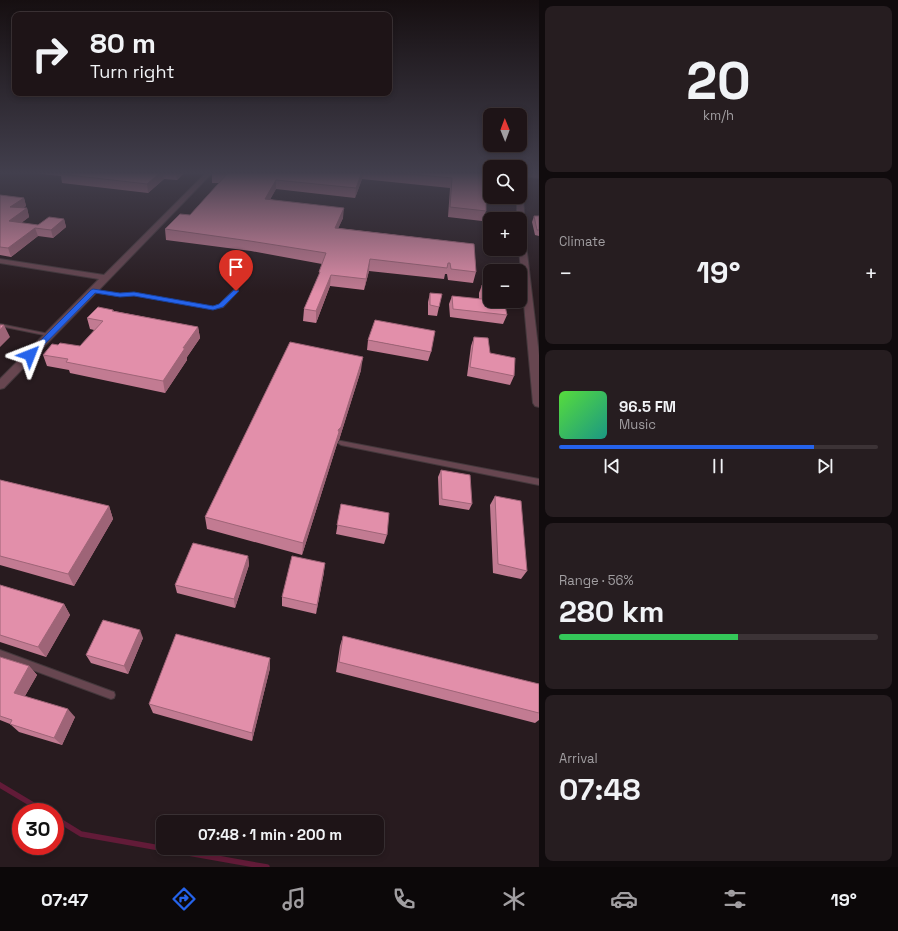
<!DOCTYPE html>
<html lang="en">
<head>
<meta charset="utf-8">
<style>
	body { margin:0; font-family:"Space Grotesk",sans-serif; background:#261d20; color:#f1f3f6; height:100vh; display:flex; flex-direction:column; font-size:15px; white-space:nowrap }
	* { box-sizing:border-box; margin:0 }
	p { font-size:13px; color:#a19ea1 }
	.icon { flex:none; width:22px; height:22px; fill:none; stroke:currentColor; stroke-width:2; stroke-linecap:round; stroke-linejoin:round }
	.map { position:relative; flex:1; overflow:hidden }
	.panel { display:flex; flex-direction:column; gap:6px; padding:6px; background:#100b0d; width:359px }
	.panel>* { flex:none }
	.banner { position:absolute; left:12px; top:12px; width:380px; height:84px; border-radius:8px; box-shadow:0 2px 6px #0003,0 0 0 1px #3c3336; background:#1e1417; color:#f1f3f6; overflow:hidden }
	.needle { width:26px; rotate:359deg }
	.buttons { position:absolute; left:483px; top:108px; display:grid; gap:8px }
	.buttons a { display:grid; place-items:center; width:44px; height:44px; border-radius:8px; background:#1e1417; box-shadow:0 2px 6px #0003,0 0 0 1px #3c3336; font-size:20px }
	.speed { position:absolute; left:12px; top:803px; display:flex; gap:8px; font-size:20px; font-weight:700; text-align:center }
	.speed>* { display:grid; place-content:center; width:52px; height:52px; border-radius:50%; background:#1e1417; box-shadow:0 2px 6px #0003,0 0 0 1px #3c3336; line-height:1 }
	.speed .limit { border:6px solid #d22; background:#fff; color:#111 }
	.pin { position:absolute; display:grid; place-items:center; width:34px; height:34px; color:#fff; margin:-41px -17px; border-radius:50% 50% 50% 0; rotate:-45deg; box-shadow:0 0 4px #0007 }
	.pin .icon { rotate:45deg }
	.me { position:absolute; width:44px; margin:-22px; rotate:45deg; stroke-linejoin:round; filter:drop-shadow(0 0 3px #0008) }
	.turn { display:flex; align-items:center; gap:14px; height:84px; padding:0 12px; font-size:18px }
	.turn .icon { width:52px; height:52px; stroke-width:2.5 }
	.turn b { display:block; font-size:28px; line-height:34px }
	.big { font-size:30px; font-weight:600; line-height:1.1 }
	.panel .tile { flex:1; display:flex; flex-direction:column; justify-content:center; gap:6px; min-width:0; padding:0 14px; border-radius:8px; background:#261d20 }
	.panel .dial { align-items:center; gap:0 }
	.dial b { font-size:52px; line-height:1 }
	.song { display:flex; align-items:center; gap:12px }
	.cover { width:48px; height:48px; border-radius:6px; background:linear-gradient(135deg,hsl(110 70% 55%),hsl(170 70% 35%)) }
	.played { height:4px; border-radius:2px; background:linear-gradient(90deg,#2563eb 80%,#3c3336 80%) }
	.keys { display:flex; justify-content:space-around; direction:ltr }
	.heat { display:flex; justify-content:space-between; align-items:center; font-size:22px; direction:ltr }
	.charge { height:6px; border-radius:3px; background:linear-gradient(90deg,#34c759 56%,#3c3336 0) }
	.trip { position:absolute; left:156px; top:815px; width:228px; height:40px; border-radius:8px; background:#1e1417; box-shadow:0 2px 6px #0003,0 0 0 1px #3c3336; font-weight:600; line-height:40px; text-align:center }
	.menu { display:flex; height:64px; justify-content:space-around; align-items:center; background:#0c0809; color:#a19ea1 }
	.menu .icon { width:28px; height:28px }
	.menu .selected { color:#2563eb }
	.menu b { font-size:18px; color:#f1f3f6 }
	main { display:flex; flex:1; min-height:0 }
	.map>svg:first-child { display:block }
</style>
</head>
<body>
<main>
<div class="map">
<svg width="539" height="867" viewBox="0 0 539 867">
	<rect width="100%" height="100%" fill="#281b1f"/>
	<g fill="none" stroke-linecap="round" stroke-linejoin="round">
		<!-- stream -->
		<path stroke="#621b38" stroke-width="5.5" d="M0 785 45 812
			M55 818 81 834 267 867"/>
		<defs>
			<path id="lane" d="M91 290 119 294 134 293 213 307 219 305 234 290H238V291L223 307 213 309 134 295 119 296 93 292H91Z
				M0 324 49 334 51 335 49 336 0 326Z
				M339 441H341L539 479V485L341 445 338 443Z
				M0 650 111 691 114 692 115 695 114 698 111 699 0 658Z"/>
			<path id="street" d="M207 172H213L4 388 0 389V379L99 279 0 263V259L104 275Z
				M520 172 539 174V178L520 176Z
				M520 195 523 197 526 244 539 355V407L535 406 533 403 519 249H520V219H517V197H520Z"/>
		</defs>
		<!-- lane casing -->
		<use href="#lane" stroke="#44383c" stroke-width="2"/>
		<!-- street casing -->
		<use href="#street" stroke="#44383c" stroke-width="2"/>
		<!-- lane -->
		<use href="#lane" fill="#674650" fill-rule="evenodd"/>
		<!-- street -->
		<use href="#street" fill="#674650" fill-rule="evenodd"/>
	</g>
	<!-- wall -->
	<path fill="#c27b92" d="M24 172H185L177 180 164 179 148 193 62 183 61 176Z
		M213 172H490V192L486 191V211L482 221 448 217 450 188 362 179 355 198 276 189 270 199 343 218 338 228 474 244 476 272 473 283 448 280 447 274H445L444 279 369 271 364 290 330 286 316 323 303 321 304 309 319 275V272L322 264 251 251 166 240 165 229 190 215 219 183H212V173Z
		M0 195 24 198 26 206 23 208H27L29 217 21 223 38 225 64 219 66 227 53 238 38 236 11 257 0 255Z
		M534 216H539V236L535 235 532 222Z
		M482 285 507 315 503 324 450 317 449 304 452 296 479 299V293Z
		M430 293 439 307 437 316 428 315V302Z
		M113 310 114 311 198 327 200 338 187 357V360L165 393 70 373 69 370 47 366 43 355 58 345 80 346 94 330 90 329 87 318Z
		M474 337 514 376 510 385 467 376 471 346Z
		M368 340 431 352 428 361 367 350Z
		M361 370 339 440 338 441 337 444 302 555 207 529 205 517Z
		M441 470 472 504 469 510 439 505 438 477Z
		M0 480 109 506 113 519 74 586 0 565Z
		M495 496 527 571 521 579 493 573 490 505Z
		M341 504 387 535 384 544 336 534Z
		M248 556 249 565 235 608 177 593 175 585Z
		M324 572 316 614 282 606V597Z
		M0 585 64 604 70 615 46 657 0 642Z
		M343 636 539 684V720L535 723 336 672 340 646Z
		M143 638 128 674 91 663 86 655Z
		M0 657 29 666 37 675 25 696 75 717 62 745 19 732 10 724 0 720Z
		M270 668 252 741 153 713 149 704Z"/>
	<!-- shaded-wall -->
	<path fill="#9e6477" d="M161 172H163L164 179 148 193 147 184Z
		M176 172H185L177 180Z
		M362 172H363L362 179 355 198 356 188Z
		M276 180V189L265 209V199Z
		M24 198 26 206 13 215 10 207Z
		M27 208 29 217 12 230 9 221Z
		M344 208 343 218 334 238 335 228Z
		M64 219 66 227 53 238 51 230Z
		M35 228 38 236 11 257 8 248Z
		M370 259 369 271 364 290 366 279Z
		M331 275 330 286 316 323V311Z
		M4 325 10 337 0 347V330Z
		M198 327 200 338 187 357V360L165 393 163 381 183 348Z
		M363 357 361 370 339 440 338 441 337 444 302 555 303 543 338 430Z
		M109 506 113 519 74 586 68 574Z
		M248 556 249 565 235 608 234 599Z
		M325 563 324 572 316 614 317 605Z
		M64 604 70 615 46 657 38 647Z
		M140 630 143 638 128 674 124 666Z
		M270 658V668L252 741V733Z
		M29 666 37 675 22 701 14 693Z
		M68 709 75 717 62 745 54 738Z"/>
	<!-- building -->
	<path fill="#e28faa" stroke="#9e6477" d="M63 172H161L147 184 60 174Z
		M213 172H362L356 188 276 180 265 199 344 208 335 228 474 244 476 272 451 269 450 263H448L447 268 370 259 366 279 331 275 316 311 304 309 320 272H319L326 253 250 241 165 229 180 214 190 215 227 174 212 173Z
		M387 172H490V182L486 181V211L450 207 452 178Z
		M0 195 24 198 10 207 27 208 9 221 38 225 49 217 64 219 51 230 35 228 8 248 0 247Z
		M534 216H539V230H537Z
		M482 285 490 286V301H504L507 315 453 309 452 296 482 299Z
		M430 293 442 294 439 307 430 305Z
		M98 307 113 310 112 311 198 327 183 348H185L163 381 66 362 68 359 43 355 52 344 58 345 60 343 80 346 103 321 87 318Z
		M375 320 435 331 431 352 368 340Z
		M0 325H4L0 330Z
		M474 337 488 338 490 353 515 358 514 376 470 367Z
		M290 342 363 357 341 427 338 430 339 432 303 543 205 517Z
		M441 470 470 475 472 504 442 499Z
		M0 480 109 506 68 574 0 556Z
		M495 496 521 501 527 571 498 564Z
		M341 504 389 513 387 535 337 525Z
		M193 543 248 556 234 599 175 585Z
		M292 556 325 563 317 605 282 597Z
		M0 585 64 604 38 647 0 635Z
		M103 620 140 630 124 666 86 655Z
		M176 634 270 658 252 733 149 704Z
		M343 636 539 684V713L339 662Z
		M0 657 29 666 14 693 68 709 54 738 10 724 12 720 0 716Z"/>
	<!-- sky -->
	<linearGradient id="sky" x2="0" y2="1"><stop stop-color="#160f11"/><stop offset="0.59" stop-color="#423f4d"/><stop offset="1" stop-color="#423f4d" stop-opacity="0"/></linearGradient>
	<rect width="539" height="293" fill="url(#sky)"/>
	<!-- route -->
	<path fill="#2563eb" stroke="#184099" d="M93 289 120 293 134 292 213 306 219 304 234 290 239 291 223 307 213 310 134 296 120 297 95 293 32 357H27V354L91 290Z"/>
</svg>
<div class="buttons">
<a><svg class="needle" viewBox="-14 -14 28 28"><path d="M0-13l5 13h-10z" fill="#e53935"/><path d="M0 13l5-13h-10z" fill="#a19ea1"/></svg></a>
<a><svg class="icon" aria-label="search" viewBox="0 0 24 24"><circle cx="10" cy="10" r="6"/><path d="M15 15l6 6"/></svg></a>
<a>+</a>
<a>−</a>
</div>
<div class="speed"><div class="limit">30</div></div>
<div class="pin" style="left:236px;top:291px;background:#d93025"><svg class="icon" aria-label="arrive" viewBox="0 0 24 24"><path d="M6 21V4h12l-3 4 3 4H6"/></svg></div>
<svg class="me" style="left:30px;top:355px" viewBox="-20 -20 40 40"><path d="M0-17L14 15 0 8-14 15z" fill="#2563eb" stroke="#fff" stroke-width="4"/></svg>
<div class="trip">07:48 · 1 min · 200 m</div>
<div class="banner">
<div class="turn"><svg class="icon" aria-label="right" viewBox="0 0 24 24"><path d="M7 20v-9h11M14 6l5 5-5 5"/></svg><div><b>80 m</b>Turn right</div></div>
</div>
</div>
<section class="panel">
<div class="tile dial"><b>20</b><p>km/h</p></div>
<div class="tile"><p>Climate</p>
<div class="heat"><a>−</a><b class="big">19°</b><a>+</a></div>
</div>
<div class="tile">
<div class="song"><i class="cover"></i><div><b>96.5 FM</b><p>Music</p></div></div>
<div class="played"></div>
<div class="keys"><svg class="icon" aria-label="previous" viewBox="0 0 24 24"><path d="M18 5L8 12l10 7zM5 5v14"/></svg><svg class="icon" aria-label="pause" viewBox="0 0 24 24"><path d="M8 5v14M16 5v14"/></svg><svg class="icon" aria-label="next" viewBox="0 0 24 24"><path d="M6 5l10 7-10 7zM19 5v14"/></svg></div>
</div>
<div class="tile"><p>Range · 56%</p><b class="big">280 km</b><div class="charge"></div></div>
<div class="tile"><p>Arrival</p><b class="big">07:48</b></div>
</section>
</main>
<nav class="menu">
<b>07:47</b>
<svg class="icon selected" aria-label="directions" viewBox="0 0 24 24"><path d="M12 3l9 9-9 9-9-9zM9 14v-3h6M13 9l2 2-2 2"/></svg>
<svg class="icon" aria-label="music" viewBox="0 0 24 24"><path d="M9 18V5l10-2v13"/><circle cx="6" cy="18" r="3"/><circle cx="16" cy="16" r="3"/></svg>
<svg class="icon" aria-label="phone" viewBox="0 0 24 24"><path d="M5 4h4l2 5-3 2q2 4 5 5l2-3 5 2v4C11 20 4 13 5 4z"/></svg>
<svg class="icon" aria-label="climate" viewBox="0 0 24 24"><path d="M12 3v18M4 7l16 10M4 17L20 7"/></svg>
<svg class="icon" aria-label="car" viewBox="0 0 24 24"><path d="M5 17H2v-5l4-1 3-4h7l3 4 3 1v5h-3M9 17h6M6 11h13"/><circle cx="7" cy="17" r="2"/><circle cx="17" cy="17" r="2"/></svg>
<svg class="icon" aria-label="filters" viewBox="0 0 24 24"><path d="M4 7h16M4 17h16"/><circle cx="9" cy="7" r="2"/><circle cx="15" cy="17" r="2"/></svg>
<b>19°</b>
</nav>
</body>
</html>
